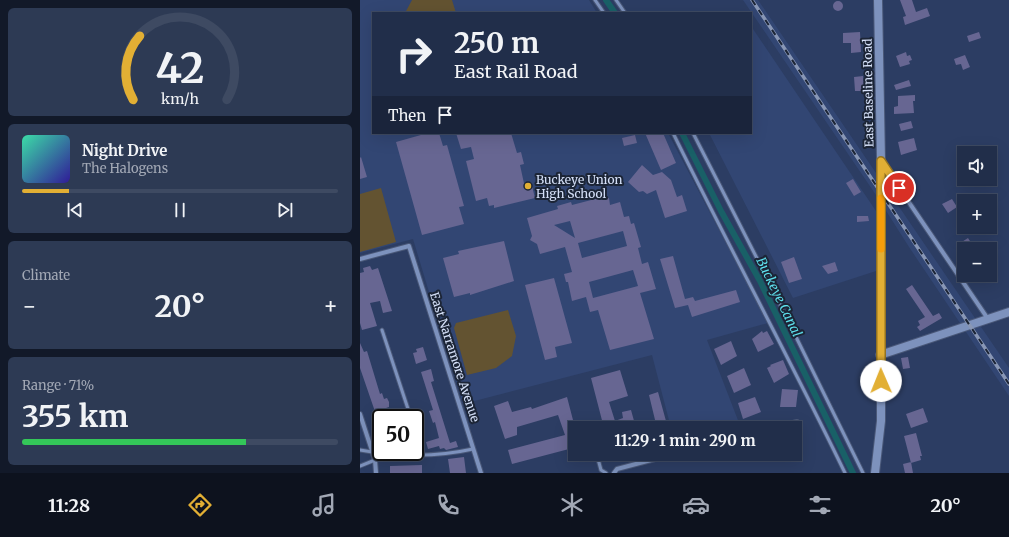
<!DOCTYPE html>
<html lang="en">
<head>
<meta charset="utf-8">
<style>
	body { margin:0; font-family:Merriweather,serif; background:#2d3a54; color:#f1f3f6; height:100vh; display:flex; flex-direction:column; font-size:15px; white-space:nowrap }
	* { box-sizing:border-box; margin:0 }
	p { font-size:13px; color:#a2a8b5 }
	.icon { flex:none; width:22px; height:22px; fill:none; stroke:currentColor; stroke-width:2; stroke-linecap:round; stroke-linejoin:round }
	.map { position:relative; flex:1; overflow:hidden }
	.panel { display:flex; flex-direction:column; gap:8px; padding:8px; background:#121929; width:360px }
	.panel>* { flex:none }
	.guide { position:absolute; left:12px; top:12px; width:380px; height:122px; border-radius:0px; box-shadow:0 4px 16px #0002,0 0 0 1px #3e4a62; background:#212e4a; color:#f1f3f6; overflow:hidden }
	.fabs { position:absolute; left:597px; top:146px; display:grid; gap:8px }
	.fabs a { display:grid; place-items:center; width:40px; height:40px; border-radius:0px; background:#212e4a; box-shadow:0 4px 16px #0002,0 0 0 1px #3e4a62; font-size:20px }
	.speed { position:absolute; left:12px; top:409px; display:flex; gap:8px; font-size:20px; font-weight:700; text-align:center }
	.speed>* { display:grid; place-content:center; width:52px; height:52px; border-radius:50%; background:#212e4a; box-shadow:0 4px 16px #0002,0 0 0 1px #3e4a62; line-height:1 }
	.speed .limit { border:2px solid #111; border-radius:6px; background:#fff; color:#111 }
	.pin { position:absolute; display:grid; place-items:center; width:34px; height:34px; color:#fff; margin:-17px; border:2px solid #fff; border-radius:50%; box-shadow:0 1px 4px #0007 }
	.me { position:absolute; width:44px; margin:-22px; rotate:359deg; stroke-linejoin:round; filter:drop-shadow(0 0 3px #0008) }
	.turn { display:flex; align-items:center; gap:14px; height:84px; padding:0 16px; font-size:18px }
	.turn .icon { width:52px; height:52px; stroke-width:2.5 }
	.turn b { display:block; font-size:28px; line-height:34px }
	.then { display:flex; align-items:center; height:38px; padding:0 16px; background:#0003; gap:8px; font-size:15px }
	.big { font-size:30px; font-weight:700; line-height:1.1 }
	.panel .card { flex:1; display:flex; flex-direction:column; justify-content:center; gap:6px; min-width:0; padding:0 14px; border-radius:6px; background:#2d3a54 }
	.panel .dial { align-items:center; gap:0 }
	.dial svg { height:104px; overflow:visible; fill:none; stroke:#3e4a62; stroke-width:7; stroke-linecap:round; text-anchor:middle }
	.dial text { fill:#f1f3f6; stroke:none }
	.song { display:flex; align-items:center; gap:12px }
	.cover { width:48px; height:48px; border-radius:6px; background:linear-gradient(135deg,hsl(160 70% 55%),hsl(250 70% 35%)) }
	.played { height:4px; border-radius:2px; background:linear-gradient(90deg,#e2af34 15%,#3e4a62 15%) }
	.keys { display:flex; justify-content:space-around; direction:ltr }
	.heat { display:flex; justify-content:space-between; align-items:center; font-size:22px; direction:ltr }
	.charge { height:6px; border-radius:3px; background:linear-gradient(90deg,#34c759 71%,#3e4a62 0) }
	.trip { position:absolute; left:208px; top:421px; width:234px; height:40px; border-radius:0px; background:#212e4a; box-shadow:0 4px 16px #0002,0 0 0 1px #3e4a62; font-weight:700; line-height:40px; text-align:center }
	.menu { display:flex; height:64px; justify-content:space-around; align-items:center; background:#0d121e; color:#a2a8b5 }
	.menu .icon { width:28px; height:28px }
	.menu .active { color:#e2af34 }
	.menu b { font-size:18px; color:#f1f3f6 }
	main { display:flex; flex:1; min-height:0 }
	.map>svg:first-child { display:block }
</style>
</head>
<body>
<main>
<section class="panel">
<div class="card dial"><svg viewBox="0 0 100 80">
<path d="M14 69A42 42 0 1 1 86 69"/>
<path d="M14 69A42 42 0 0 1 19 20" stroke="#e2af34"/>
<text x="50" y="56" font-size="32" font-weight="700">42</text>
<text x="50" y="72" font-size="11">km/h</text>
</svg></div>
<div class="card">
<div class="song"><i class="cover"></i><div><b>Night Drive</b><p>The Halogens</p></div></div>
<div class="played"></div>
<div class="keys"><svg class="icon" aria-label="previous" viewBox="0 0 24 24"><path d="M18 5L8 12l10 7zM5 5v14"/></svg><svg class="icon" aria-label="pause" viewBox="0 0 24 24"><path d="M8 5v14M16 5v14"/></svg><svg class="icon" aria-label="next" viewBox="0 0 24 24"><path d="M6 5l10 7-10 7zM19 5v14"/></svg></div>
</div>
<div class="card"><p>Climate</p>
<div class="heat"><a>−</a><b class="big">20°</b><a>+</a></div>
</div>
<div class="card"><p>Range · 71%</p><b class="big">355 km</b><div class="charge"></div></div>
</section>
<div class="map">
<svg width="649" height="473" viewBox="0 0 649 473">
	<rect width="100%" height="100%" fill="#2c3d63"/>
	<!-- built -->
	<path fill="#324673" d="M0 0H229L237 13H13V133H308L408 323 347 340 381 428H311L292 355 103 404 53 239 0 253Z
		M383 0H398L649 368V396L549 247 516 195Z
		M391 26 516 211V271L433 298 349 133H391Z"/>
	<!-- green -->
	<path fill="#635331" d="M52 0H92L96 13H45Z
		M21 188 36 242 0 252V194Z
		M148 310 156 336 152 356 136 368 107 375 94 328 96 323Z"/>
	<g fill="none" stroke-linecap="round" stroke-linejoin="round">
		<!-- canal -->
		<path stroke="#196067" stroke-width="6" d="M246 0 255 13
			M322 133 361 211 400 281 493 473"/>
	</g>
	<!-- building -->
	<path fill="#676692" fill-rule="evenodd" d="M540 0H552L556 12 567 8 570 16 545 25 543 17 546 16Z
		M473 6a5 5 0 1 1 10 0a5 5 0 1 1-10 0Z
		M500 32 501 52 491 53V43H483V33Z
		M619 32 621 38 609 42 607 36Z
		M546 52 547 56 550 55 552 60 549 61 550 64 540 67 536 56Z
		M605 55 610 67 603 70 601 64 596 65 594 59Z
		M503 76 504 91H495L494 77Z
		M549 80 551 86 536 90 534 85Z
		M555 95V101H553L554 113 534 114V107L538 106V96Z
		M551 121 553 128 541 131 539 124Z
		M68 133H79L83 146 87 145 104 206 99 207 104 224 62 235 36 142Z
		M96 133H151L157 153 161 152 164 164 160 165 165 188 172 186 175 198 134 208V205L129 206 127 198 116 201 106 161 114 159 111 147 101 149Z
		M285 133H303L316 163 301 170Z
		M275 135 277 143 264 146 262 138Z
		M554 138 557 150 541 155 538 142Z
		M1 157 7 177 0 179V158Z
		M282 165 293 175 302 172 311 180 317 197 322 195 327 211 305 218 296 190 287 194 283 191 279 192 268 182Z
		M493 179 501 192 494 196 486 183Z
		M239 198 240 200 249 198 250 205 260 202 264 217 269 216 271 224 274 223 281 247 278 248 282 264 288 262 296 289 280 293 294 339 250 350 238 310 230 312 226 297 212 301 208 282H206L204 274 212 272 205 247 180 254 177 244 170 240 172 236 167 218 198 209 197 206 211 202 212 205ZM210 221 215 238 194 225ZM263 231 267 246 222 258 218 243ZM273 270 278 286 233 298 229 282Z
		M592 199 597 207 588 213 582 204Z
		M497 216H508L509 221 497 222Z
		M608 238 615 249H604V255L597 245Z
		M144 241 154 281 110 295V293L94 297 83 258 99 254 98 251Z
		M313 256 325 299 333 297 335 301 376 290 380 302 332 317 328 305 315 308 300 259Z
		M434 257 442 279 429 283 421 262Z
		M475 262 478 271 468 274 462 266Z
		M10 266 12 270 18 268 32 311 23 313 20 301 10 303 17 326 2 330 0 323V273L4 272 3 268Z
		M194 278 212 343 195 347 197 357 185 360 165 285Z
		M552 285 573 316 579 313 582 318 560 331 557 327 560 325 558 321 565 317 546 289Z
		M402 331 403 333 407 331 414 344 398 352 392 339Z
		M371 341 377 356 361 365 354 349Z
		M0 343 4 352 7 351 20 394 22 393 24 399 27 398 29 402V407L26 408 29 417 21 418V429L0 368Z
		M63 347 67 360 56 364 53 353 57 352 56 349Z
		M548 357 550 368 543 369 541 358Z
		M423 360 429 374 414 383 407 368 411 366 410 365Z
		M384 368 391 385 374 393 367 376Z
		M71 369 74 381 71 382 90 443 96 441 98 447 86 450 84 448 80 449 79 446 68 449 66 442 79 438 75 422 73 423 69 411 73 410 61 372Z
		M260 370 268 396 249 402 255 421 263 418 262 412 271 410 276 428H244L231 378Z
		M422 389 438 390 436 407H420Z
		M298 392 306 421 296 424 289 395Z
		M207 397 213 420H215L217 428H215V453L210 454 209 449 152 464 148 450 205 435 198 415 157 427V435L145 439 134 406 148 401 152 412 171 407 172 409Z
		M395 397 401 412 383 419 378 403Z
		M563 408 568 422 551 428 546 414Z
		M556 433 562 456H560L561 460 551 463 544 436Z
		M364 454H387L388 456 366 461Z
		M104 457 106 473H90L88 459Z
		M551 462 553 473H545L543 464Z
		M62 465V473H30V466Z"/>
	<g fill="none" stroke-linecap="round" stroke-linejoin="round">
		<defs>
			<path id="lane" d="M235 0 244 13
				M256 0 265 13
				M313 133C369 247 430 359 485 473
				M333 133 407 278 503 473
				M22 330 51 418
				M55 430 63 454
				M0 450C36 457 77 457 113 449
				M238 459 241 470 246 473
				M0 466 15 460"/>
			<path id="street" d="M523 164 628 319
				M0 259 49 246 121 473
				M0 414 15 460 16 473
				M413 428 437 422
				M254 473 257 469 314 454"/>
			<path id="secondary" d="M520 355 649 312
				M515 473 521 421V161L518 0"/>
		</defs>
		<!-- lane casing -->
		<use href="#lane" stroke="#4a5878" stroke-width="5"/>
		<!-- street casing -->
		<use href="#street" stroke="#4a5878" stroke-width="6"/>
		<!-- secondary casing -->
		<use href="#secondary" stroke="#4a5878" stroke-width="10"/>
		<!-- lane -->
		<use href="#lane" stroke="#7d92bd" stroke-width="3"/>
		<!-- street -->
		<use href="#street" stroke="#7d92bd" stroke-width="4"/>
		<!-- secondary -->
		<use href="#secondary" stroke="#7d92bd" stroke-width="8"/>
		<defs>
			<path id="rail" d="M392 0 649 384"/>
		</defs>
		<!-- rail casing -->
		<use href="#rail" stroke="#8997b5" stroke-width="3.5"/>
		<!-- rail -->
		<use href="#rail" stroke="#1c2536" stroke-width="2" stroke-dasharray="6" stroke-linecap="butt"/>
	</g>
	<g fill="none" stroke-linecap="round" stroke-linejoin="round">
		<defs>
			<path id="route" d="M521 381V161L539 188"/>
		</defs>
		<!-- route casing -->
		<use href="#route" stroke="#937222" stroke-width="10"/>
		<!-- route -->
		<use href="#route" stroke="#e2af34" stroke-width="7"/>
		<!-- slow -->
		<path stroke="#f59e0b" stroke-width="7" d="M521 249V198"/>
	</g>
	<!-- markers -->
	<circle fill="#e2af34" stroke="#1c2536" stroke-width="1.5" cx="168" cy="186" r="4"/>
	<g text-anchor="middle" dominant-baseline="central" stroke-width="4" stroke-linejoin="round" paint-order="stroke">
		<!-- street labels -->
		<g font-size="12" fill="#d5e0f8" stroke="#1c2536">
			<text transform="translate(508 93) rotate(-91)">East Baseline Road</text>
			<text transform="translate(95 357) rotate(72)">East Narramore Avenue</text>
		</g>
		<!-- poi labels -->
		<g font-size="12" fill="#d5e0f8" stroke="#1c2536" text-anchor="start">
			<text x="176" y="179">Buckeye Union<tspan x="176" dy="14">High School</tspan></text>
		</g>
		<!-- water labels -->
		<g font-size="13" font-style="italic" fill="#5ee0ed" stroke="#1c2536">
			<text transform="translate(419 297) rotate(64)">Buckeye Canal</text>
		</g>
	</g>
</svg>
<div class="fabs">
<a><svg class="icon" aria-label="sound" viewBox="0 0 24 24"><path d="M4 9h4l5-4v14l-5-4H4zM17 9q2 3 0 6"/></svg></a>
<a>+</a>
<a>−</a>
</div>
<div class="speed"><div class="limit">50</div></div>
<div class="pin" style="left:539px;top:188px;background:#d93025"><svg class="icon" aria-label="arrive" viewBox="0 0 24 24"><path d="M6 21V4h12l-3 4 3 4H6"/></svg></div>
<svg class="me" style="left:521px;top:381px" viewBox="-20 -20 40 40"><circle r="19" fill="#fff"/><path d="M0-13L10 11 0 6-10 11z" fill="#e2af34"/></svg>
<div class="trip">11:29 · 1 min · 290 m</div>
<div class="guide">
<div class="turn"><svg class="icon" aria-label="right" viewBox="0 0 24 24"><path d="M7 20v-9h11M14 6l5 5-5 5"/></svg><div><b>250 m</b>East Rail Road</div></div>
<div class="then">Then<svg class="icon" aria-label="arrive" viewBox="0 0 24 24"><path d="M6 21V4h12l-3 4 3 4H6"/></svg></div>
</div>
</div>
</main>
<nav class="menu">
<b>11:28</b>
<svg class="icon active" aria-label="directions" viewBox="0 0 24 24"><path d="M12 3l9 9-9 9-9-9zM9 14v-3h6M13 9l2 2-2 2"/></svg>
<svg class="icon" aria-label="music" viewBox="0 0 24 24"><path d="M9 18V5l10-2v13"/><circle cx="6" cy="18" r="3"/><circle cx="16" cy="16" r="3"/></svg>
<svg class="icon" aria-label="phone" viewBox="0 0 24 24"><path d="M5 4h4l2 5-3 2q2 4 5 5l2-3 5 2v4C11 20 4 13 5 4z"/></svg>
<svg class="icon" aria-label="climate" viewBox="0 0 24 24"><path d="M12 3v18M4 7l16 10M4 17L20 7"/></svg>
<svg class="icon" aria-label="car" viewBox="0 0 24 24"><path d="M5 17H2v-5l4-1 3-4h7l3 4 3 1v5h-3M9 17h6M6 11h13"/><circle cx="7" cy="17" r="2"/><circle cx="17" cy="17" r="2"/></svg>
<svg class="icon" aria-label="filters" viewBox="0 0 24 24"><path d="M4 7h16M4 17h16"/><circle cx="9" cy="7" r="2"/><circle cx="15" cy="17" r="2"/></svg>
<b>20°</b>
</nav>
</body>
</html>
